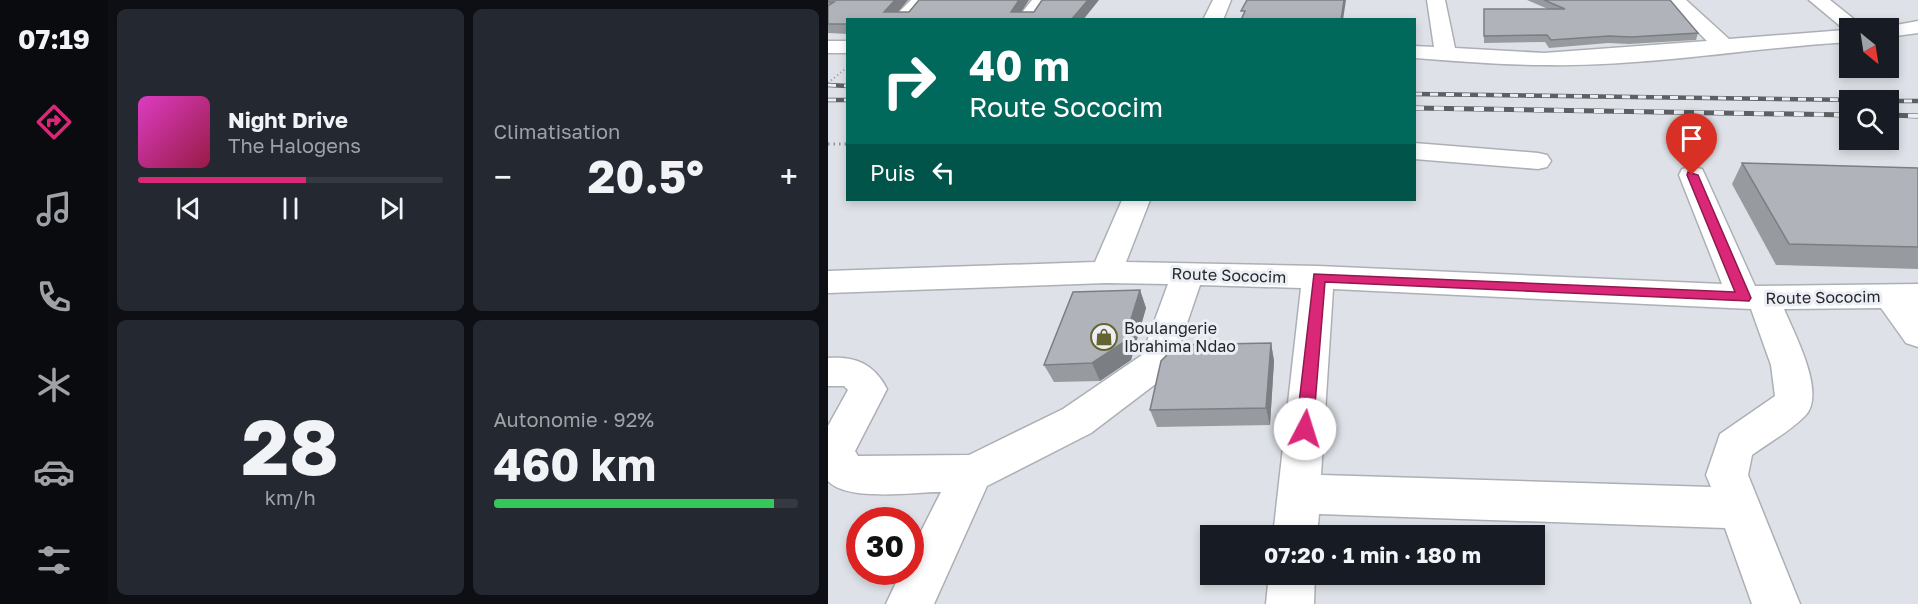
<!DOCTYPE html>
<html lang="fr">
<head>
<meta charset="utf-8">
<style>
	body { margin:0; font-family:"Golos Text",sans-serif; background:#242831; color:#f1f3f6; height:100vh; display:flex; flex-direction:column; font-size:22px; white-space:nowrap }
	* { box-sizing:border-box; margin:0 }
	p { font-size:20px; color:#9ea1a6 }
	.icon { flex:none; width:33px; height:33px; fill:none; stroke:currentColor; stroke-width:2; stroke-linecap:round; stroke-linejoin:round }
	.map { position:relative; flex:1; overflow:hidden }
	.details { display:flex; flex-direction:column; gap:9px; padding:9px; background:#0d0f14; width:720px }
	.details>* { flex:none }
	.hud { position:absolute; left:18px; top:18px; width:570px; height:183px; border-radius:0px; box-shadow:0 3px 9px #0003; background:#00695c; color:#fff; overflow:hidden }
	.needle { width:39px; rotate:150deg }
	.controls { position:absolute; left:1011px; top:18px; display:grid; gap:12px }
	.controls a { display:grid; place-items:center; width:60px; height:60px; border-radius:0px; background:#171b24; box-shadow:0 3px 9px #0003; font-size:30px }
	.speed { position:absolute; left:18px; top:507px; display:flex; gap:12px; font-size:30px; font-weight:700; text-align:center }
	.speed>* { display:grid; place-content:center; width:78px; height:78px; border-radius:50%; background:#171b24; box-shadow:0 3px 9px #0003; line-height:1 }
	.speed .limit { border:9px solid #d22; background:#fff; color:#111 }
	.pin { position:absolute; display:grid; place-items:center; width:51px; height:51px; color:#fff; margin:-62px -26px; border-radius:50% 50% 50% 0; rotate:-45deg; box-shadow:0 0 6px #0007 }
	.pin .icon { rotate:45deg }
	.me { position:absolute; width:66px; margin:-33px; rotate:5deg; stroke-linejoin:round; filter:drop-shadow(0 0 4px #0008) }
	.turn { display:flex; align-items:center; gap:21px; height:126px; padding:0 24px; font-size:27px }
	.turn .icon { width:78px; height:78px; stroke-width:2.5 }
	.turn b { display:block; font-size:42px; line-height:51px }
	.then { display:flex; align-items:center; height:57px; padding:0 24px; background:#0003; gap:12px; font-size:22px }
	.big { font-size:45px; font-weight:700; line-height:1.1 }
	.details .widget { flex:1; display:flex; flex-direction:column; justify-content:center; gap:9px; min-width:0; padding:0 21px; border-radius:9px; background:#242831 }
	.details .dial { align-items:center; gap:0 }
	.dial b { font-size:78px; line-height:1 }
	.song { display:flex; align-items:center; gap:18px }
	.cover { width:72px; height:72px; border-radius:9px; background:linear-gradient(135deg,hsl(310 70% 55%),hsl(340 70% 35%)) }
	.played { height:6px; border-radius:3px; background:linear-gradient(90deg,#db2777 55%,#363941 55%) }
	.keys { display:flex; justify-content:space-around; direction:ltr }
	.heat { display:flex; justify-content:space-between; align-items:center; font-size:33px; direction:ltr }
	.charge { height:9px; border-radius:4px; background:linear-gradient(90deg,#34c759 92%,#363941 0) }
	.details .tiles { flex:1; display:grid; gap:9px; grid-template-columns:repeat(2,1fr) }
	.trip { position:absolute; left:372px; top:525px; width:345px; height:60px; border-radius:0px; background:#171b24; box-shadow:0 3px 9px #0003; font-weight:700; line-height:60px; text-align:center }
	main { display:flex; flex:1; min-height:0 }
	.tabs { display:flex; flex-direction:column; width:108px; justify-content:space-around; align-items:center; background:#090b0e; color:#9ea1a6 }
	.tabs .icon { width:42px; height:42px }
	.tabs .selected { color:#db2777 }
	.tabs b { font-size:27px; color:#f1f3f6 }
	.map>svg:first-child { display:block }
</style>
</head>
<body>
<main>
<nav class="tabs">
<b>07:19</b>
<svg class="icon selected" aria-label="directions" viewBox="0 0 24 24"><path d="M12 3l9 9-9 9-9-9zM9 14v-3h6M13 9l2 2-2 2"/></svg>
<svg class="icon" aria-label="music" viewBox="0 0 24 24"><path d="M9 18V5l10-2v13"/><circle cx="6" cy="18" r="3"/><circle cx="16" cy="16" r="3"/></svg>
<svg class="icon" aria-label="phone" viewBox="0 0 24 24"><path d="M5 4h4l2 5-3 2q2 4 5 5l2-3 5 2v4C11 20 4 13 5 4z"/></svg>
<svg class="icon" aria-label="climate" viewBox="0 0 24 24"><path d="M12 3v18M4 7l16 10M4 17L20 7"/></svg>
<svg class="icon" aria-label="car" viewBox="0 0 24 24"><path d="M5 17H2v-5l4-1 3-4h7l3 4 3 1v5h-3M9 17h6M6 11h13"/><circle cx="7" cy="17" r="2"/><circle cx="17" cy="17" r="2"/></svg>
<svg class="icon" aria-label="filters" viewBox="0 0 24 24"><path d="M4 7h16M4 17h16"/><circle cx="9" cy="7" r="2"/><circle cx="15" cy="17" r="2"/></svg>
</nav>
<section class="details">
<div class="tiles">
<div class="widget">
<div class="song"><i class="cover"></i><div><b>Night Drive</b><p>The Halogens</p></div></div>
<div class="played"></div>
<div class="keys"><svg class="icon" aria-label="previous" viewBox="0 0 24 24"><path d="M18 5L8 12l10 7zM5 5v14"/></svg><svg class="icon" aria-label="pause" viewBox="0 0 24 24"><path d="M8 5v14M16 5v14"/></svg><svg class="icon" aria-label="next" viewBox="0 0 24 24"><path d="M6 5l10 7-10 7zM19 5v14"/></svg></div>
</div>
<div class="widget"><p>Climatisation</p>
<div class="heat"><a>−</a><b class="big">20.5°</b><a>+</a></div>
</div>
<div class="widget dial"><b>28</b><p>km/h</p></div>
<div class="widget"><p>Autonomie · 92%</p><b class="big">460 km</b><div class="charge"></div></div>
</div>
</section>
<div class="map">
<svg width="1090" height="604" viewBox="0 0 1090 604">
	<rect width="100%" height="100%" fill="#dee2e8"/>
	<g fill="none" stroke-linecap="round" stroke-linejoin="round">
		<defs>
			<path id="minor" d="M83 0H103L84 20H63Z
				M204 0H223L208 20H188Z
				M385 0H403L395 20H375Z
				M599 0H617L627 48 716 53 879 41 838 0H858L901 39 1017 30 981 0H1002L1037 28H1022V42C920 48 817 67 715 65 672 65 629 61 586 58V46L606 47Z
				M1090 21V33L1060 37V28H1052Z
				M0 41H20V53H0Z
				M586 143 710 153 719 155 723 161 719 167 710 169 586 159Z
				M864 167 874 169 877 175 927 286 1090 284V347L1078 343 1053 308 956 309C966 333 999 394 977 416 962 431 941 443 924 455L920 475 972 604H924L897 528 491 514 489 536H445L473 288 372 285 342 373 263 433 159 486 106 604H58L73 572H82V553L113 492C84 492 20 502 0 481V426L20 390 16 386H0V358C28 356 46 364 59 389L27 451 30 456 141 455 235 409 314 355 340 284 278 283 0 293V271L267 262 294 200H322L298 262 490 266 894 284 851 175 854 169ZM505 289 923 309 943 365 947 396 892 434 878 475 883 487 493 475Z
				M441 574H487L486 604H438Z"/>
		</defs>
		<!-- minor casing -->
		<use href="#minor" stroke="#acb0b5" stroke-width="3"/>
		<!-- path-far1 -->
		<path stroke="#919499" stroke-width="2" stroke-dasharray="1 3" stroke-linecap="butt" d="M0 83 17 69"/>
		<!-- path -->
		<path stroke="#919499" stroke-width="3" stroke-dasharray="1.5 4" stroke-linecap="butt" d="M0 144H20"/>
		<!-- minor -->
		<use href="#minor" fill="#fff" fill-rule="evenodd"/>
		<defs>
			<path id="rail-far1" d="M0 85 20 86
				M586 94 1033 100
				M0 100H20
				M1060 101H1090"/>
			<path id="rail" d="M586 108 1022 115
				M1060 115 1090 116"/>
		</defs>
		<!-- rail-far1 casing -->
		<use href="#rail-far1" stroke="#5d5f63" stroke-width="4.5"/>
		<!-- rail casing -->
		<use href="#rail" stroke="#5d5f63" stroke-width="5"/>
		<!-- rail-far1 -->
		<use href="#rail-far1" stroke="#ebeff5" stroke-width="3" stroke-dasharray="8" stroke-linecap="butt"/>
		<!-- rail -->
		<use href="#rail" stroke="#ebeff5" stroke-width="4" stroke-dasharray="10" stroke-linecap="butt"/>
	</g>
	<!-- wall -->
	<path fill="#979ba0" d="M0 0H80L70 12H81L91 0H201L193 12 255 20H20V34L0 33Z
		M699 0H842L870 33 868 40 801 44 780 43 721 48 717 42 656 43V9H720Z
		M914 163 1090 168V269L948 265 904 184Z
		M312 290 318 308 303 360 272 381 226 382 216 365Z
		M443 343 446 361 442 425 329 427 322 410Z"/>
	<!-- shaded-wall -->
	<path fill="#7b7e82" d="M67 0H80L63 20 56 12Z
		M191 0H201L188 20 183 12Z
		M260 0H271L255 20H243Z
		M516 0H518L515 20H513Z
		M312 290 318 308 303 360 272 381 264 363Z
		M443 343 446 361 442 425 438 408Z"/>
	<!-- building -->
	<path fill="#b0b4ba" stroke="#7b7e82" stroke-width="1.5" d="M0 0H67L56 12H81L91 0H191L183 12H206L214 0H260L243 20H20V24H0V6L6 2H0Z
		M419 0H516L513 20H413L417 11H413Z
		M716 0H842L870 33 803 37 781 36 723 40 719 35 656 36V9H737Z
		M914 163 1090 168V247L961 244Z
		M312 290 296 342 264 363 216 365 245 292Z
		M443 343 438 408 322 410 333 361 338 356 342 345Z"/>
	<!-- route -->
	<path fill="#db2777" stroke="#8e194d" stroke-width="1.5" d="M860 172 870 175 923 298 921 301 497 282 485 429 482 434H471L468 429 486 274 907 292 859 175Z"/>
	<!-- icons -->
	<defs>
		<symbol id="shop-ring" viewBox="-11 -11 22 22"><circle r="9.5" fill="#ebeff5" stroke="#646431" stroke-width="1.5"/><path d="M-5-2.5h2.3a2.7 3.5 0 0 1 5.4 0H5L5.5 6h-11ZM-1.5-2.5h3a1.5 2.3 0 0 0-3 0Z" fill="#646431"/></symbol>
	</defs>
	<g fill-rule="evenodd">
		<use href="#shop-ring" x="261" y="322" width="30" height="30"/>
	</g>
	<g text-anchor="middle" dominant-baseline="central" stroke-width="6" stroke-linejoin="round" paint-order="stroke">
		<!-- street labels -->
		<g font-size="16" fill="#26282a" stroke="#ebeff5">
			<text transform="translate(401 275) rotate(2)">Route Sococim</text>
			<text transform="translate(995 297) rotate(-1)">Route Sococim</text>
		</g>
		<!-- poi labels -->
		<g font-size="16" fill="#26282a" stroke="#ebeff5" text-anchor="start">
			<text x="296" y="328">Boulangerie<tspan x="296" dy="18">Ibrahima Ndao</tspan></text>
		</g>
	</g>
</svg>
<div class="controls">
<a><svg class="needle" viewBox="-14 -14 28 28"><path d="M0-13l5 13h-10z" fill="#e53935"/><path d="M0 13l5-13h-10z" fill="#9ea1a6"/></svg></a>
<a><svg class="icon" aria-label="search" viewBox="0 0 24 24"><circle cx="10" cy="10" r="6"/><path d="M15 15l6 6"/></svg></a>
</div>
<div class="speed"><div class="limit">30</div></div>
<div class="pin" style="left:864px;top:175px;background:#d93025"><svg class="icon" aria-label="arrive" viewBox="0 0 24 24"><path d="M6 21V4h12l-3 4 3 4H6"/></svg></div>
<svg class="me" style="left:477px;top:429px" viewBox="-20 -20 40 40"><circle r="19" fill="#fff"/><path d="M0-13L10 11 0 6-10 11z" fill="#db2777"/></svg>
<div class="trip">07:20 · 1 min · 180 m</div>
<div class="hud">
<div class="turn"><svg class="icon" aria-label="right" viewBox="0 0 24 24"><path d="M7 20v-9h11M14 6l5 5-5 5"/></svg><div><b>40 m</b>Route Sococim</div></div>
<div class="then">Puis<svg class="icon" aria-label="left" viewBox="0 0 24 24"><path d="M17 20v-9H6M10 6l-5 5 5 5"/></svg></div>
</div>
</div>
</main>
</body>
</html>
